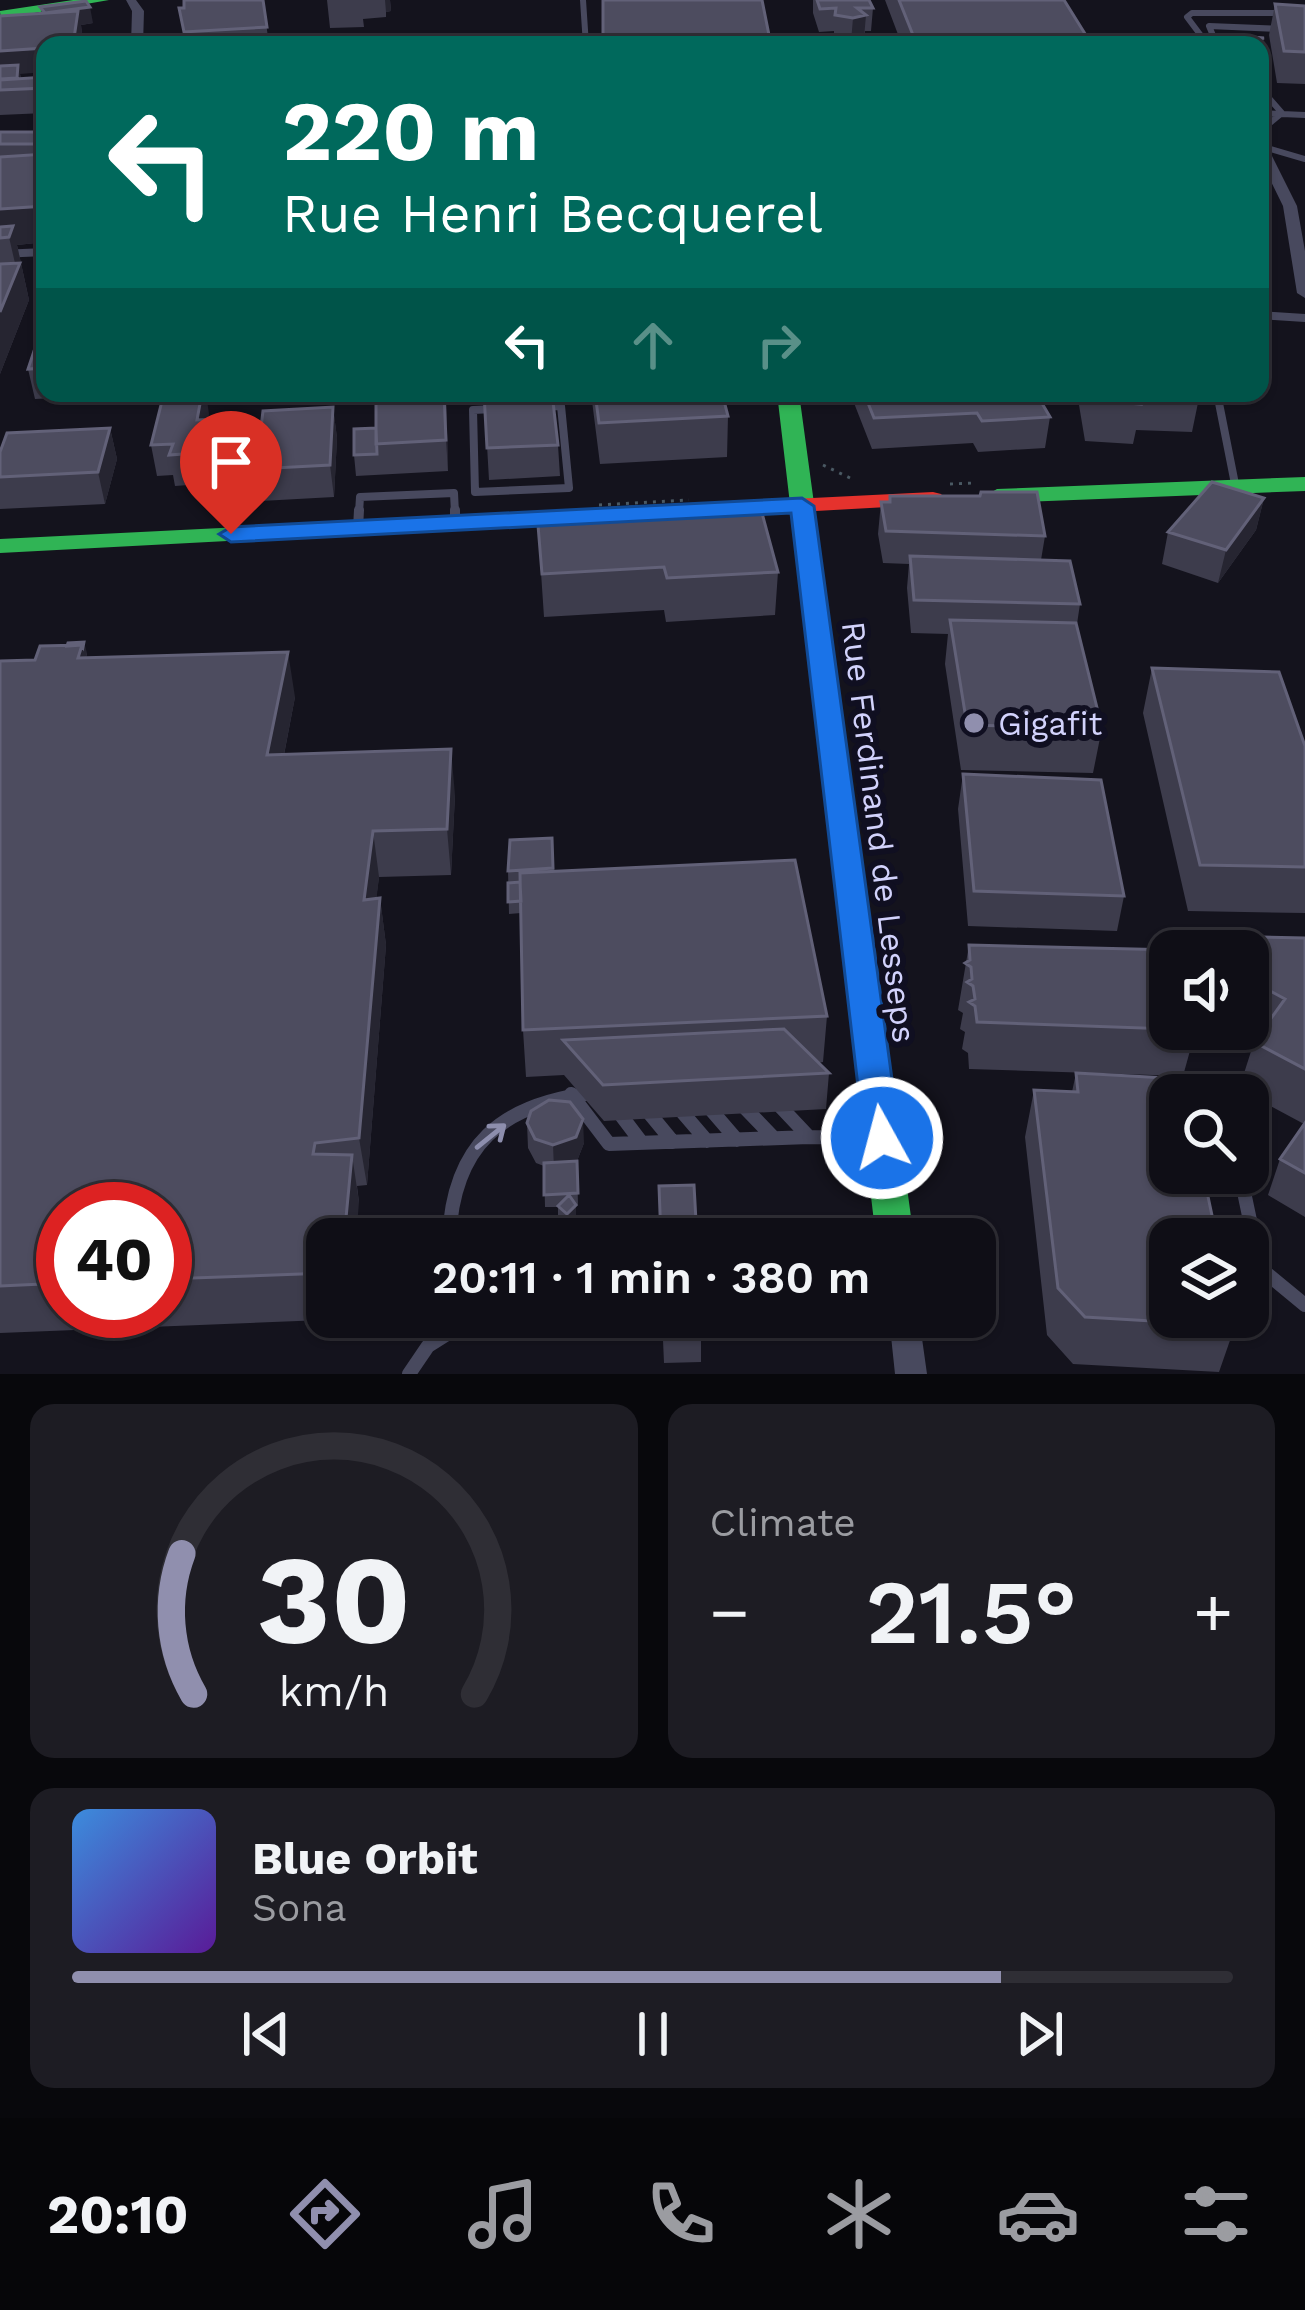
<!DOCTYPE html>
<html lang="en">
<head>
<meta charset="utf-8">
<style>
	body { margin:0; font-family:"Work Sans",sans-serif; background:#1d1c23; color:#f1f3f6; height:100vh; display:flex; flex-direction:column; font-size:45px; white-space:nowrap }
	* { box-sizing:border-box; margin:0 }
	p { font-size:39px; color:#9b9ca1 }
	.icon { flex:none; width:66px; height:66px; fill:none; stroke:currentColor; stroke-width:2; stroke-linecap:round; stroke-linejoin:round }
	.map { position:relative; height:1374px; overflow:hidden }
	.drawer { display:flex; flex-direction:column; gap:30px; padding:30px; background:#08080c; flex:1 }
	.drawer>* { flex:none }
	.top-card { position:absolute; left:36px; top:36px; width:1233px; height:366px; border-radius:24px; box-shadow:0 3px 9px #0004,0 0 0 3px #2f2e35; background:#00695c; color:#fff; overflow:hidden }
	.tools { position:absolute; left:1149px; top:930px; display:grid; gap:24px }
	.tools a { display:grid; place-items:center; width:120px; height:120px; border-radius:24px; background:#0f0e16; box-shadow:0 3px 9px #0004,0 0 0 3px #2f2e35; font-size:60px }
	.speed { position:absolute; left:36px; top:1182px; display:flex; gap:24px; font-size:60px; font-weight:700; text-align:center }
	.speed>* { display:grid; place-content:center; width:156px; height:156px; border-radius:50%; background:#0f0e16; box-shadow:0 3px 9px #0004,0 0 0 3px #2f2e35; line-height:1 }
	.speed .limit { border:18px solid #d22; background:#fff; color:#111 }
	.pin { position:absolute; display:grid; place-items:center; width:102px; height:102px; color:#fff; margin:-123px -51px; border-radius:50% 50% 50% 0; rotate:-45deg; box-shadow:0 0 12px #0007 }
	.pin .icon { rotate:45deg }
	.me { position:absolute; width:132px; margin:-66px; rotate:353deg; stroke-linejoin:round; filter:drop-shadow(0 0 9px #0008) }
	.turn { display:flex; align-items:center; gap:42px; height:252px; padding:0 48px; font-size:54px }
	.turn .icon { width:156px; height:156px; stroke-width:2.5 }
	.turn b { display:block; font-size:84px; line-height:102px }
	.lanes { display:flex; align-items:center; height:114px; padding:0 48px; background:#0003; justify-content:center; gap:60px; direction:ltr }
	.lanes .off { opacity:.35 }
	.big { font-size:90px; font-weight:600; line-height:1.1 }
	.drawer .widget { flex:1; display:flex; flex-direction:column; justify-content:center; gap:18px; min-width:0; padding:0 42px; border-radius:24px; background:#1d1c23 }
	.drawer .dial { align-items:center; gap:0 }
	.dial svg { height:312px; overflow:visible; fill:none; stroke:#2f2e35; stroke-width:7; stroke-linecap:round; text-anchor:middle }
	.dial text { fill:#f1f3f6; stroke:none }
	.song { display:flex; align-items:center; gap:36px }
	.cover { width:144px; height:144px; border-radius:18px; background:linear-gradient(135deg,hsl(210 70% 55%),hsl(270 70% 35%)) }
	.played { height:12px; border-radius:6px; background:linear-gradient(90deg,#908fae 80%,#2f2e35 80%) }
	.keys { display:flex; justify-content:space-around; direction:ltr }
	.heat { display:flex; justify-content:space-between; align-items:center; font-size:66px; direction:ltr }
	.drawer .tiles { flex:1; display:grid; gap:30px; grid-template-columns:1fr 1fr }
	.widget:last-child { grid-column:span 2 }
	.trip { position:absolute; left:306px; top:1218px; width:690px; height:120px; border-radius:24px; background:#0f0e16; box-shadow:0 3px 9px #0004,0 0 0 3px #2f2e35; font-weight:600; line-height:120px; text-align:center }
	.tabs { display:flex; height:192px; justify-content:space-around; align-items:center; background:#060609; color:#9b9ca1 }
	.tabs .icon { width:84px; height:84px }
	.tabs .on { color:#908fae }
	.tabs b { font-size:54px; color:#f1f3f6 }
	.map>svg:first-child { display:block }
</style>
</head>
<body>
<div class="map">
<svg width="1305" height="1374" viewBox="0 0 1305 1374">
	<rect width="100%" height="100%" fill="#14131d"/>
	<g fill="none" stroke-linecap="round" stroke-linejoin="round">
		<!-- path -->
		<path stroke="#4a5963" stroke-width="3" stroke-dasharray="3 6" stroke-linecap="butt" d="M823 465 850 478
			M950 484 974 483
			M599 505 689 500"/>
		<!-- lane-far3 -->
		<path stroke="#48495e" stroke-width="6" d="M583 0 586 45
			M1208 45 1187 17 1192 13H1305
			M1217 45 1209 26 1281 29
			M1260 88 1282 113 1260 131
			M1260 113 1305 115
			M1260 146 1305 159"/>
		<!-- lane-far2 -->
		<path stroke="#48495e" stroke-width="8" d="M1260 315 1305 318
			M1217 393 1235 484
			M561 406 569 488 475 492 473 410Z
			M359 513 360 497 454 493 455 513"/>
		<!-- lane-far1 -->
		<path stroke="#48495e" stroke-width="10" d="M455 510V523
			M358 528 359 510"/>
		<!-- lane -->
		<path stroke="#48495e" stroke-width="14" d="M571 1094 609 1144 809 1137
			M777 1103 809 1137 869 1138
			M706 1104 737 1140
			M677 1106 707 1141
			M743 1106 774 1138
			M645 1108 673 1142
			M617 1110 642 1143
			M1240 1173 1260 1268 1305 1305
			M449 1239C453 1145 501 1104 593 1093
			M442 1335 443 1317
			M409 1374 428 1346 474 1317"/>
		<!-- street -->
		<path fill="#48495e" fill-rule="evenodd" d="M126 0H136L144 11 143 45H131L132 11Z
			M1260 142 1267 146 1297 206 1305 251V298L1297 293 1283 206 1260 159Z
			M45 248V256L0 258V250Z
			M889 1317H919L927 1374H895Z"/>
		<!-- fast -->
		<path fill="#30b455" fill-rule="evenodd" d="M73 0H109L0 19V11Z
			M777 393H799L914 1239H876Z
			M1305 477V491L997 503 985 496 997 489Z
			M579 510 587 512 591 517 587 522 0 553V539Z"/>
		<!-- jam -->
		<path fill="#e5322d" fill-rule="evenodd" d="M933 492 941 494 945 499 941 504 709 517 697 510 709 503Z"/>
	</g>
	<!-- wall -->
	<path fill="#3d3c4c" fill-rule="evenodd" d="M263 0 269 45H186L179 8Z
		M327 0H390L391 11 386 12V17L363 19 364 27 330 28Z
		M813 0H869L873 8 871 31H865L864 38 853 41 882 45H851V42L834 38V31L819 32 813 13Z
		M885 0H1064L1092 45H902Z
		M1275 4 1305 6V84L1277 83 1269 35Z
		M40 7 93 23 81 25 82 34 81 45H45L20 74 21 79 45 77V113L0 115V12L1 16 42 13Z
		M1228 35 1264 38 1262 46 1233 45 1227 43Z
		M0 132H45V242L17 245 29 300 0 374Z
		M1260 240 1268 262 1260 297Z
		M45 336V393H145L35 399 28 369Z
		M164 393H206L208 420 223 450 216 483 175 486 173 475 157 476 151 445Z
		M446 393 448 471 356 476 354 455 376 428Z
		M484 393 558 445 560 476 489 480Z
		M591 393H722L728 416 727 457 600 464Z
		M855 393H1036L1050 417 1045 448 978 452 973 443 872 449 854 403Z
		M1077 393H1200L1192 432 1136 430 1133 444 1085 441Z
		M333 407 337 438 334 497 261 501 256 469Z
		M110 428 117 459 105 504 0 509V452Z
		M1264 498 1256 530 1218 583 1162 564 1168 532Z
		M881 502 1045 536 1041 560 1080 604 1077 624 1102 728 1093 773 961 770 945 664 948 634 911 633 907 588 909 564 883 563 878 534Z
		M537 513H634L778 572 775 615 666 622 664 610 544 617Z
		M87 653 86 658 295 697 284 755 455 795 451 875 379 877 376 899 380 898 386 945 367 1185 357 1186 359 1202 327 1239V1317H349V1319L0 1333V661L35 660ZM63 1209H165V1311H63Z
		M1152 668 1305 746V913L1188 911 1143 713Z
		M963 774 1124 896 1117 931 968 926 958 809Z
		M552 838 554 871 827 1016 823 1062 818 1063 829 1073 826 1109 604 1121 564 1075 526 1077 523 1030 521 913 509 914 508 871Z
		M1305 938V1217L1268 1195 1280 1159 1304 1124 1239 1089 1254 1042 1257 1038 1239 1029H1248V952Z
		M969 945 1196 1029 1183 1076 969 1069 968 1053 962 1049 965 1032 960 1029 963 1013 958 1010Z
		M1076 1073 1235 1326 1219 1372 1073 1364 1047 1335 1025 1137 1034 1090 1072 1092Z
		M527 1123 584 1143 577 1161 578 1205 576 1206V1217L568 1226 558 1218V1207H545L544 1166 536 1163 528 1148Z
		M662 1317H701V1362L664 1363Z"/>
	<!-- shaded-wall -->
	<path fill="#262531" d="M385 0H390L391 11 386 12Z
		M90 7 93 23 81 25 82 34 81 45H73L45 13Z
		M866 15 864 38 851 42 853 18Z
		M45 48V72L20 74 22 81 0 75V51Z
		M45 206V242L17 245 29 300 0 374V312L17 272 9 237 0 238V209Z
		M202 393H206L209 414 203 451 197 420Z
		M444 393H446L448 471 446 440Z
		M333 407 337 438 334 497 330 465Z
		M218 419 223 450 216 483 210 452Z
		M110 428 117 459 105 504 98 472Z
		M1264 498 1256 530 1218 583 1226 550Z
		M84 642 87 653 85 659 78 658Z
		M288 652 295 697 275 801 267 755Z
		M451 749 455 795 451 875 447 829Z
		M373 831 379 877 371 947 364 900Z
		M380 898 386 945 367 1185 359 1138Z
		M583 1119 584 1143 577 1161 554 1169 553 1145Z
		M352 1155 359 1202 356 1239H344Z
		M576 1205V1217L568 1226 567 1214Z"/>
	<!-- building -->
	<path fill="#4d4c5f" stroke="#626178" stroke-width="3" d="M184 0H263L267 27 184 32 179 8H184Z
		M603 0H762L771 45H603Z
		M817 0H869L873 8H857L866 15 853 18 835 15 836 8 820 9Z
		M899 0H1064L1092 45H917Z
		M86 1 90 7 45 13 40 7Z
		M1275 4 1305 6V52L1284 51Z
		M78 11 73 45H45V48L0 51V16Z
		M1228 35 1264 38 1255 40 1256 45H1240L1239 39Z
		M851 41H880L882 45H852Z
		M18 65 17 78 0 79V66Z
		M45 77V88L0 90V80Z
		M0 132H45V144H0Z
		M45 154V206L0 209V157Z
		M13 226 9 237 0 238V227Z
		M1260 240H1261L1268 262 1260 261Z
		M20 263 0 312V264Z
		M39 336H45V368L28 369Z
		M164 393H202L197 420 218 419 210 452 169 455 173 444 151 445Z
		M376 393H444L446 440 376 444Z
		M484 393H552L558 445 487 448Z
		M595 393H722L728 416 599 423Z
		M864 393H1036L1050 417 982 421 977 413 874 418Z
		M1090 393H1139L1141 404 1092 400Z
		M333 407 330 465 256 469 263 411Z
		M110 428 98 472 0 477V452L7 433Z
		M376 428 377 454 354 455V429Z
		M1212 482 1264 498 1226 550 1168 532Z
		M981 492H1037L1045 536 886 531 881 502H890V496H980Z
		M736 502 762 513 778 572 667 578 664 567 542 574 537 513 632 507 634 513Z
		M910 556 1070 561 1080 604 914 600Z
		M950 620 1076 623 1102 728 967 725Z
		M84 642 83 647 82 645 67 646 68 643Z
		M82 645 78 658 288 652 267 755 451 749 447 829 373 831 364 900 380 898 359 1138 315 1143 313 1154 352 1155 344 1239H327V1273L165 1279V1209H63V1283L0 1286V661L35 660 40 646Z
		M1152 668 1279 672 1305 746V867L1200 865Z
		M963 774 1101 780 1124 896 974 891Z
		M552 838 553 868 508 871 510 840Z
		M795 860 827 1016 523 1030 520 873Z
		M520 882 521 901 508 902V883Z
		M1261 937 1305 938V1069L1254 1042 1285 999 1248 979V952Z
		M969 945 1176 950 1170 951V1029L977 1022 975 1006 969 1002 975 999 973 986 967 982 972 979 971 967 965 963 970 960Z
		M784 1029 829 1073 603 1085 563 1040Z
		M1076 1073 1184 1079 1187 1095H1170V1173H1203L1217 1239H1170V1317H1233L1235 1326 1085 1317 1058 1288 1034 1090 1078 1092Z
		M549 1100 570 1102 583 1119 576 1137 553 1145 535 1139 527 1123 531 1111Z
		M1305 1123V1173L1280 1159Z
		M577 1161 578 1193 544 1195V1163Z
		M694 1185 697 1239H661L659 1186Z
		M569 1195 576 1205 567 1214 558 1206Z
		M663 1317H701L702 1326 664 1327Z"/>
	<!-- one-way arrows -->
	<defs><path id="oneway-shaft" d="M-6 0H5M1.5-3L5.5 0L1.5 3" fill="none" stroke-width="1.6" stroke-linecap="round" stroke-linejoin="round" transform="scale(3)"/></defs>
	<use stroke="#8d8ead" href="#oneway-shaft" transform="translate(491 1136) rotate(-39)"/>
	<!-- route -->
	<path fill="#1a73e8" stroke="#114b97" stroke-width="3" d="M802 498 814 506 900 1138 894 1149 882 1153 869 1149 864 1138 791 513 231 542 219 534 231 527Z"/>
	<!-- markers -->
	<circle fill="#908fae" stroke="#100f21" stroke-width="4.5" cx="974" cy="723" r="12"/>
	<g text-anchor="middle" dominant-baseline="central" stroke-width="12" stroke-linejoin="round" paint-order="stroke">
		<!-- poi labels -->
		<g font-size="33" fill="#d2d2fc" stroke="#100f21" text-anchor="start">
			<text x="998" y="723">Gigafit</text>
		</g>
		<!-- street labels -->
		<g font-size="33" fill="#d2d2fc" stroke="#100f21">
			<text transform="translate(879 832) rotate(83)">Rue Ferdinand de Lesseps</text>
		</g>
	</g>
</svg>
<div class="tools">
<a><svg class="icon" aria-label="sound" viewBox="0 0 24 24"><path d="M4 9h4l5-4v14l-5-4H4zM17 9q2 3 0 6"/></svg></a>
<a><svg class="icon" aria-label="search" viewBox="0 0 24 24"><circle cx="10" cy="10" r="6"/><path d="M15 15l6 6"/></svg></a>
<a><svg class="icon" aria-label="layers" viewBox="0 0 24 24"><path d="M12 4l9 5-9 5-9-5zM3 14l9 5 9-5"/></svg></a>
</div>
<div class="speed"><div class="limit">40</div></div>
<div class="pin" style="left:231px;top:534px;background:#d93025"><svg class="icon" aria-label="arrive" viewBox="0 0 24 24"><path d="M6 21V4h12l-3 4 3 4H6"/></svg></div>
<svg class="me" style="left:882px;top:1138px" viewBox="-20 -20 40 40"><circle r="17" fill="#1a73e8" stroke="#fff" stroke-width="3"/><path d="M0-11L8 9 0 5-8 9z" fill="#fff"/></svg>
<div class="trip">20:11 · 1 min · 380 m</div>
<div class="top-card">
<div class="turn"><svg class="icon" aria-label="left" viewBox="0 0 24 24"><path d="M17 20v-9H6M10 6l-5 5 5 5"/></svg><div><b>220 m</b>Rue Henri Becquerel</div></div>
<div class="lanes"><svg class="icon" aria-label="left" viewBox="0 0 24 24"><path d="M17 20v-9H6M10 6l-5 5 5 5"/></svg><svg class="icon off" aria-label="ahead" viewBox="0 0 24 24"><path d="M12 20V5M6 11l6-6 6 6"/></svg><svg class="icon off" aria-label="right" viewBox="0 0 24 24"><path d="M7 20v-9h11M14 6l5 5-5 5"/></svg></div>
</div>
</div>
<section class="drawer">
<div class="tiles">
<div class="widget dial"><svg viewBox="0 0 100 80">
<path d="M14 69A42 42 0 1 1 86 69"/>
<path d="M14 69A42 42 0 0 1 11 33" stroke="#908fae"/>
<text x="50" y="56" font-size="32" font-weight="700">30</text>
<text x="50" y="72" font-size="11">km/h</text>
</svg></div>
<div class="widget"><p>Climate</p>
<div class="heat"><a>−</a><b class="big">21.5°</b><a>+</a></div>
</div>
<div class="widget">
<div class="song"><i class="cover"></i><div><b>Blue Orbit</b><p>Sona</p></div></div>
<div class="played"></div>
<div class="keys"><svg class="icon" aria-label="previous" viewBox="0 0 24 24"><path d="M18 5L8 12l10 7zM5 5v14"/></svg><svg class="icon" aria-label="pause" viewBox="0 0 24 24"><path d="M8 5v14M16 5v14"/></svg><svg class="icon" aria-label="next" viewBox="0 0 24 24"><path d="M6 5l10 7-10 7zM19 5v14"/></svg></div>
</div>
</div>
</section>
<nav class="tabs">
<b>20:10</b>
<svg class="icon on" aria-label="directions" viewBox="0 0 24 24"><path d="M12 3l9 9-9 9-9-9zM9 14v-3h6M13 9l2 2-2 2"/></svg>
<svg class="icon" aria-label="music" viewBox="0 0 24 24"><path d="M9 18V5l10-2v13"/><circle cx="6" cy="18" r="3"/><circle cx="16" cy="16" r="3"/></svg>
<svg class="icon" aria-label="phone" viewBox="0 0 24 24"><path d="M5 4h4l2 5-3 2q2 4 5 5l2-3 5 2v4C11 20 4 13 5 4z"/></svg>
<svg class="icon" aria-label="climate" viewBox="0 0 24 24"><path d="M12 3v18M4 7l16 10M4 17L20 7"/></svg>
<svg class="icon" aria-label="car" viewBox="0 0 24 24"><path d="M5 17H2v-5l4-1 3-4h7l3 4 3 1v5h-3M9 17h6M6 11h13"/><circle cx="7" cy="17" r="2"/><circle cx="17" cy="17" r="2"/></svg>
<svg class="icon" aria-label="filters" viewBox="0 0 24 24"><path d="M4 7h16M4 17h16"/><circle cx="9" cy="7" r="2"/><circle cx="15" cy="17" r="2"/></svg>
</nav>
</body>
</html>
